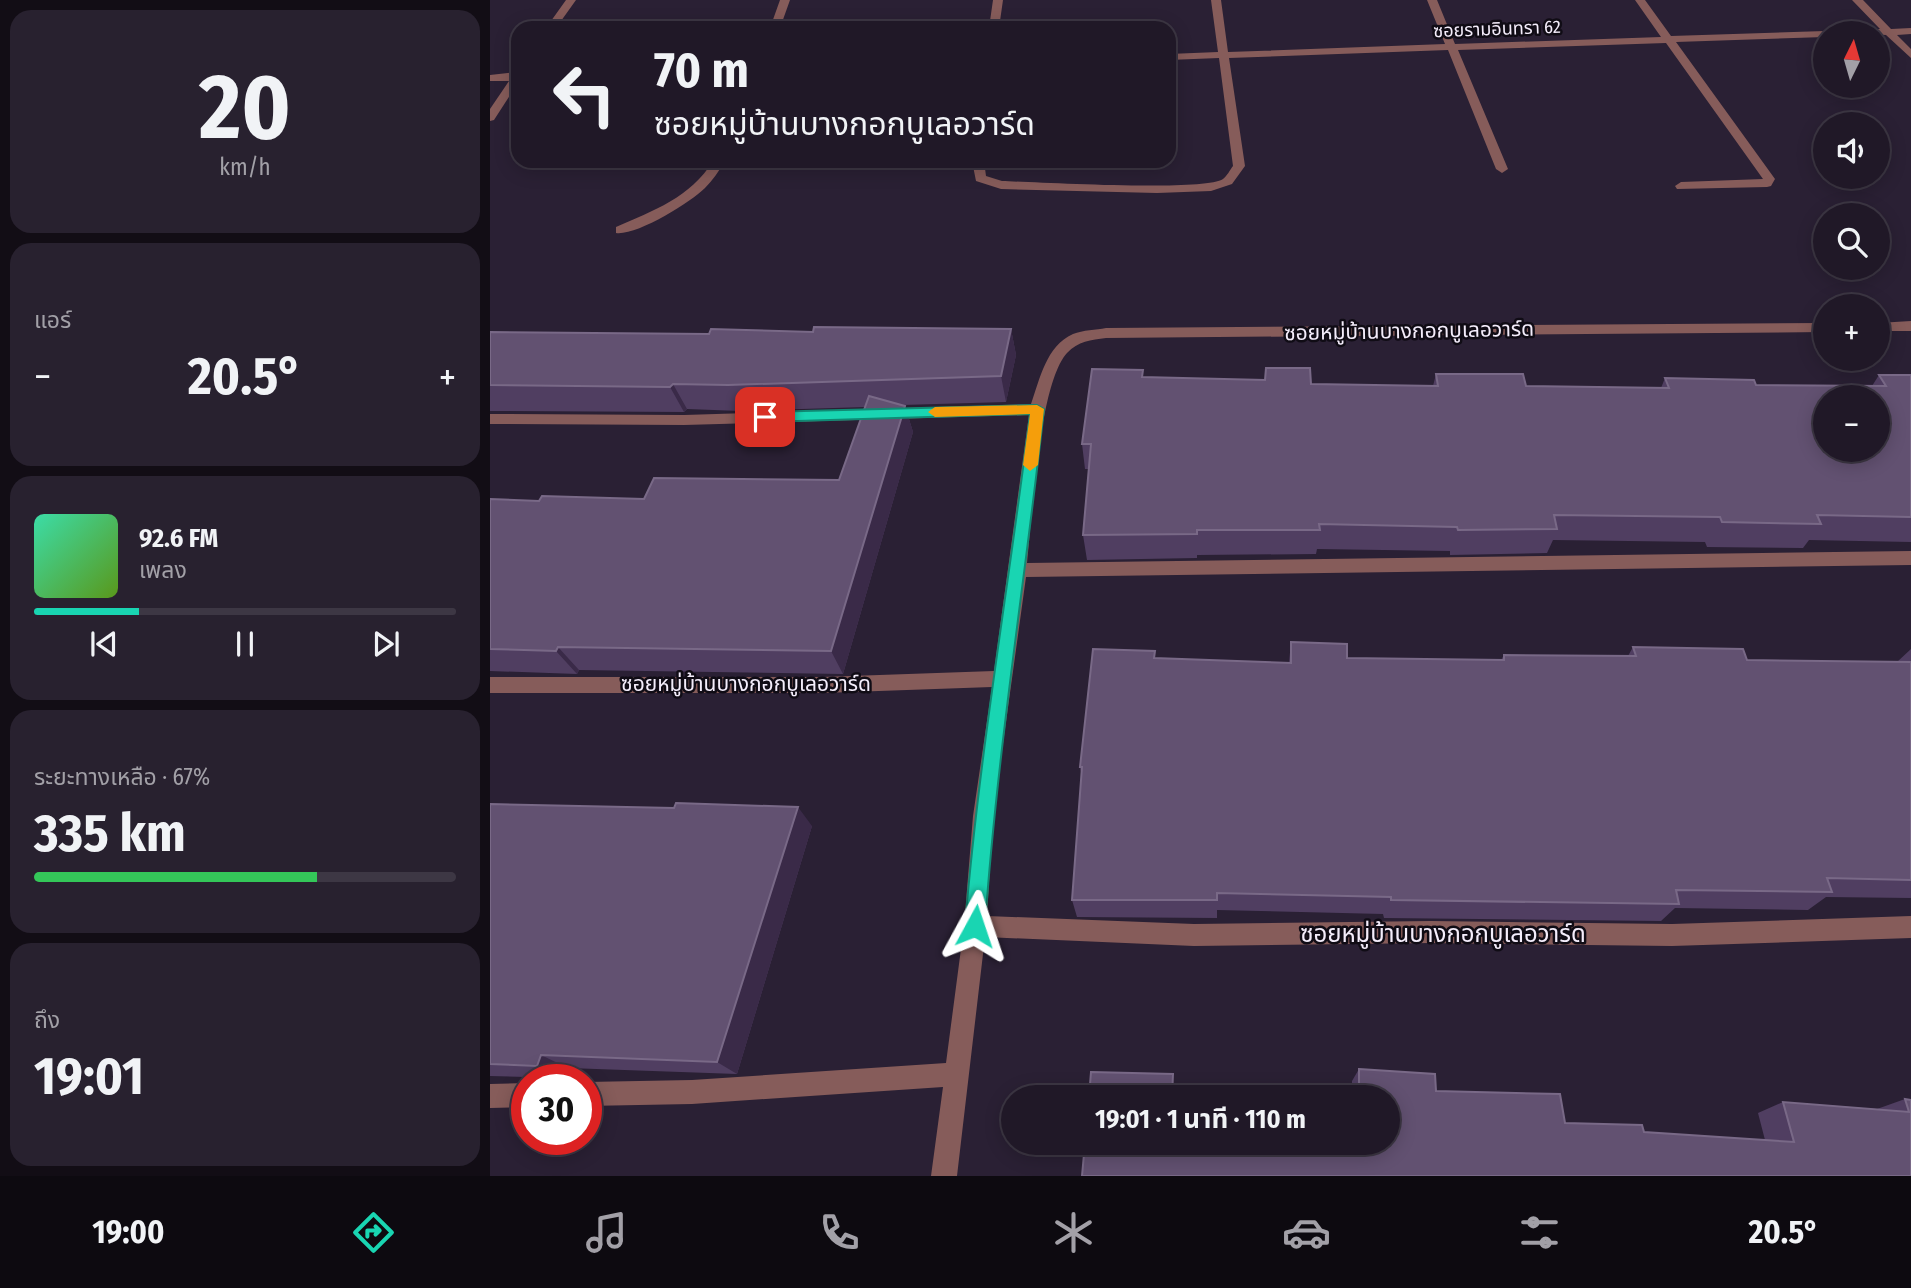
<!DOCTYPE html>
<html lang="th">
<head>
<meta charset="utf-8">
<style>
	body { margin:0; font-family:"Fira Sans Condensed","Noto Sans Thai",sans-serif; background:#28212f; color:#f1f3f6; height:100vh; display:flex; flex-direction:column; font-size:26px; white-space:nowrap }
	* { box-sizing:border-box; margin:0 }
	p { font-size:23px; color:#a2a0a7 }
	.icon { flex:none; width:38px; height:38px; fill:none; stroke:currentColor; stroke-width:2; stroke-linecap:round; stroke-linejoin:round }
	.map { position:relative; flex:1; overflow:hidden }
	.panel { display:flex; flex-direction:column; gap:10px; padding:10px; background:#120d15; width:490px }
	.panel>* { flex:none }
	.hud { position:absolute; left:21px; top:21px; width:665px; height:147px; border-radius:21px; box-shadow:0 4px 18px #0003,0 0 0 2px #3d3744; background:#201827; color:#f1f3f6; overflow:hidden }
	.needle { width:46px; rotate:5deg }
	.controls { position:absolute; left:1323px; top:21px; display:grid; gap:14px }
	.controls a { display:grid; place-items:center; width:77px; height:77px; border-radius:50%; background:#201827; box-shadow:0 4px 18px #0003,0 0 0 2px #3d3744; font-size:35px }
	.speed { position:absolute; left:21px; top:1064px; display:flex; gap:14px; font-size:35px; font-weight:700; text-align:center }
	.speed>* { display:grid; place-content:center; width:91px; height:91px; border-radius:50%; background:#201827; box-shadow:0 4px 18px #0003,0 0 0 2px #3d3744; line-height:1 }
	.speed .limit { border:10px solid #d22; background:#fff; color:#111 }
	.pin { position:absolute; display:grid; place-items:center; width:60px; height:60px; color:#fff; margin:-30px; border-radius:14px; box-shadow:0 4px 10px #0006 }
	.me { position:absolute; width:77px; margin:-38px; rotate:5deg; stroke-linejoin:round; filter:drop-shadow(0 0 5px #0008) }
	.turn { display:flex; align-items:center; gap:24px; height:147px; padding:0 28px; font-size:32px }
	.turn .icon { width:91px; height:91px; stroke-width:2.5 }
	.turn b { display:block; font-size:49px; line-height:60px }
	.big { font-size:52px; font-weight:700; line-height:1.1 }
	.panel .card { flex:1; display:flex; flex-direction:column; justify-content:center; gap:10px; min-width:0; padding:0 24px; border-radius:21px; background:#28212f }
	.panel .dial { align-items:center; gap:0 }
	.dial b { font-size:91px; line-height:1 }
	.song { display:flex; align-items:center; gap:21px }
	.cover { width:84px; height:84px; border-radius:10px; background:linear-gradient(135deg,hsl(160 70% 55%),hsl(90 70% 35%)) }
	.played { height:7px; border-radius:4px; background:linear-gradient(90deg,#19d5b2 25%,#3d3744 25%) }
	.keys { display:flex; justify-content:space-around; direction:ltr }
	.heat { display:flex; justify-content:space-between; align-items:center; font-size:38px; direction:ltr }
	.charge { height:10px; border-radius:5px; background:linear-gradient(90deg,#34c759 67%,#3d3744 0) }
	.trip { position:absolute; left:511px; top:1085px; width:399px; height:70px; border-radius:35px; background:#201827; box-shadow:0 4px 18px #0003,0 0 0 2px #3d3744; font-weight:700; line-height:70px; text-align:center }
	.tabs { display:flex; height:112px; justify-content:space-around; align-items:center; background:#0d0a10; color:#a2a0a7 }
	.tabs .icon { width:49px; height:49px }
	.tabs .current { color:#19d5b2 }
	.tabs b { font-size:32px; color:#f1f3f6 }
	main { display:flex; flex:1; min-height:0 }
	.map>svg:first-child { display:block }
</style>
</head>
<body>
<main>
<section class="panel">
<div class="card dial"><b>20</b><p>km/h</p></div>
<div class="card"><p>แอร์</p>
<div class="heat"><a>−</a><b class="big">20.5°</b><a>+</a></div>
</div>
<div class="card">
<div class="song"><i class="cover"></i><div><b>92.6 FM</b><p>เพลง</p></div></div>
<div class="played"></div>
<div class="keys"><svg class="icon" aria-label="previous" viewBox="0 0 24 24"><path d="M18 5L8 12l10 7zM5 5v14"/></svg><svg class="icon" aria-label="pause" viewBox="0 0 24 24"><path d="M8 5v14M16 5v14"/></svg><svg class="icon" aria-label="next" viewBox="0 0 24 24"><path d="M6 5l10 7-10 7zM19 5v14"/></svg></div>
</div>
<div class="card"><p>ระยะทางเหลือ · 67%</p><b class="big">335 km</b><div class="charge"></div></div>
<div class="card"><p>ถึง</p><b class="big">19:01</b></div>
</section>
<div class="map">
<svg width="1421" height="1176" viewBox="0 0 1421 1176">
	<rect width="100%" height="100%" fill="#2a2034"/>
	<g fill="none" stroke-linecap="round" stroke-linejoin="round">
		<!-- street -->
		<path fill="#865c5a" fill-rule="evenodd" d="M76 0H86L66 28H56Z
			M290 0H300L290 28H280Z
			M503 0H513L509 28H499Z
			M721 0H731L738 52 955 44 937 0H947L965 44 1171 37 1145 0H1155L1181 36 1335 31 1340 33H1335V37L1186 42 1285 179 1281 186 1277 187 1187 189 1185 186 1191 182 1273 179 1176 43 968 50 1018 169 1012 173 1006 169 958 50 739 58 755 166 742 184 721 191 667 193 511 189 486 181 482 161H494L496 176 512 181C546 182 713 192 733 179 737 176 740 170 743 166L729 58 679 60V54L728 52Z
			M1362 0H1373L1401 29 1421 28V34L1407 35 1421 49V58L1396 35 1356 33 1361 30 1390 29Z
			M28 72V83L4 120 0 121V109L19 81H0V75Z
			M223 161H235C229 171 223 180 215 188 200 203 146 236 126 233V227C163 211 201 197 223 161Z
			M1421 321V331H1388V323Z
			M1335 323V332L616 338C601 340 588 341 577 353 549 384 542 517 537 563L1421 551V565L536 577 503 816 497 916 704 924 941 921 1182 924 1421 916V938L1182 946 941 943 704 946 495 937 467 1176H441L453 1087 202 1104 96 1106V1082L202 1080 456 1063 474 926 483 816 502 687 332 693H0V677H332L504 671 539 415 194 425 0 424V414L194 415 541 404C550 379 556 346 583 334 593 330 606 330 616 328Z
			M37 1083V1107L0 1108V1084Z"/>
	</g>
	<!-- wall -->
	<path fill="#503e61" d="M521 329 526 355 516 402 412 405 415 406 423 432 353 674 89 670 87 674 0 671V499L49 501 154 499 349 480 376 407 250 411 197 409 194 412 0 411V332L219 334Z
		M776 368 821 384 943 386 946 374 1036 386 1171 388 1175 378 1266 385 1382 386 1389 375H1421V542L1319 540 1313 548 1217 547 1215 542 1063 540 1057 553 960 555V551L827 549 826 554 707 555V558L597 560 593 535 599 469H595L592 444 654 377 775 380Z
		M801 642 857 658 1011 660 1014 655 1138 656 1143 647 1257 660 1407 662 1421 649V898L1336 897 1318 910 1185 908 1171 921 894 918 893 914 727 910V918L587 917 582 900 592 777 590 767 665 651V658L799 663Z
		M0 804 322 826 247 1074 78 1068 74 1078 0 1076Z
		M869 1069 946 1091 1075 1123 1154 1132 1275 1140 1268 1113 1293 1102 1387 1109 1415 1099 1421 1100V1176L898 1143V1097H862V1081Z"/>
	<!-- shaded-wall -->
	<path fill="#3a2a48" d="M521 329 526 355 516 402 511 376Z
		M183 384 197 409 194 412 180 387Z
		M415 406 423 432 353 674 341 651Z
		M68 647 89 670 87 674 66 651Z
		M308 807 322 826 247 1074 227 1062Z
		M51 1055 78 1068 74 1078 47 1066Z
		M683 1074 684 1097H682Z"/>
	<!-- building -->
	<path fill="#625171" stroke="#796987" stroke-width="2" fill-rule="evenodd" d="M324 327 521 329 511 376 238 385 183 384 180 387 0 385V332L219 334 221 329 323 332Z
		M776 368H820L821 384 948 386 946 374H1033L1036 386 1179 388 1175 378 1264 380 1266 385 1396 386 1389 375H1421V517L1327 515 1331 524 1232 522 1230 517 1064 515 1067 529 968 530 967 527 829 524 830 530H707V534L593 535 601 444H592L602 369 653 370 652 377 775 380ZM1335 397H1388V450H1335Z
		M379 396 415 406 341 651 68 647 66 651 0 649V499L49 501 52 496 154 499 164 478 349 480Z
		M801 642 857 644V658L1014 660V655L1146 656 1143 647 1253 649 1257 660 1421 662V880L1337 878 1342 892 1186 890 1189 904 901 900V897L727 893V900H582L592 767H590L603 649 665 651 664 658 801 663Z
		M186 803 308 807 227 1062 51 1055 47 1066 0 1064V804L184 808Z
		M869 1069 945 1074 946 1091 1070 1094 1075 1123 1152 1125 1154 1132 1304 1142 1293 1102 1419 1112 1415 1099 1421 1100V1176H592L595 1143H898V1097H869Z
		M601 1072 683 1074 682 1097H599Z"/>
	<!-- route -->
	<path fill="#19d5b2" stroke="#108a74" stroke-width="2" d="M547 405 554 409C535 582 507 753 495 926L492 933 485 936 478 933 475 926C489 755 519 585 540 414L275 422 268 417 275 412Z"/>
	<!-- slow -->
	<path fill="#f59e0b" d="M547 405 554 409 548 465 540 471 533 465 540 414 445 417 438 412 445 407Z"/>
	<g text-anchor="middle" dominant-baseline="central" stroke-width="5" stroke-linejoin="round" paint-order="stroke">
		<!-- far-street labels -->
		<g font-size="18" fill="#f4edfb" stroke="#100c15">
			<text transform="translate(1007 29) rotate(-2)">ซอยรามอินทรา 62</text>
		</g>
		<!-- street labels -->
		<g font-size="21" fill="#f4edfb" stroke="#100c15">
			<text transform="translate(919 331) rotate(-1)">ซอยหมู่บ้านบางกอกบูเลอวาร์ด</text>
			<text x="256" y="684">ซอยหมู่บ้านบางกอกบูเลอวาร์ด</text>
		</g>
		<!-- near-street labels -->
		<g font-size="24" fill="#f4edfb" stroke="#100c15">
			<text x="953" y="934">ซอยหมู่บ้านบางกอกบูเลอวาร์ด</text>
		</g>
	</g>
</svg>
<div class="controls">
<a><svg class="needle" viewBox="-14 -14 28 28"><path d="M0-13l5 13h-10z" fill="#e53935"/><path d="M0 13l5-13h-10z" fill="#a2a0a7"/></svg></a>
<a><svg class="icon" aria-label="sound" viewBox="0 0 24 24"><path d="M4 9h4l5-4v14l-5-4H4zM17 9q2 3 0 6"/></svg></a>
<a><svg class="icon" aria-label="search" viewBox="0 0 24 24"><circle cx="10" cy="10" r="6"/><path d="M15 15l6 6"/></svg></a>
<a>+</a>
<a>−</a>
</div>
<div class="speed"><div class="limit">30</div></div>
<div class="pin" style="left:275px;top:417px;background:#d93025"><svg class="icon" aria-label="arrive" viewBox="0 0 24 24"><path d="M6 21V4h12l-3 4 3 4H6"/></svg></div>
<svg class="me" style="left:485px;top:926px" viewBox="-20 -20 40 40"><path d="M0-17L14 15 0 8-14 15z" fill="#19d5b2" stroke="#fff" stroke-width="4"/></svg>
<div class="trip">19:01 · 1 นาที · 110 m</div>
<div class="hud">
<div class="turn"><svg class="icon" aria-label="left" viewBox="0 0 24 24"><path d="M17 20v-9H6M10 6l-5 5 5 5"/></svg><div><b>70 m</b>ซอยหมู่บ้านบางกอกบูเลอวาร์ด</div></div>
</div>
</div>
</main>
<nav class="tabs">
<b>19:00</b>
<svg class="icon current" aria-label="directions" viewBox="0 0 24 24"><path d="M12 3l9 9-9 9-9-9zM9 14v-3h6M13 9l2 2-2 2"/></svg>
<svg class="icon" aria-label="music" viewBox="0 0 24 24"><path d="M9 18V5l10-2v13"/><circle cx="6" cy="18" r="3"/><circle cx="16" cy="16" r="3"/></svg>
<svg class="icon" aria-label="phone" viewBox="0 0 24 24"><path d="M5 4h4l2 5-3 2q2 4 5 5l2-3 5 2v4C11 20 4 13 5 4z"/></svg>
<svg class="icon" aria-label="climate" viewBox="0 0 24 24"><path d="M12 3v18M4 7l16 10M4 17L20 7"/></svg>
<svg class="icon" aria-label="car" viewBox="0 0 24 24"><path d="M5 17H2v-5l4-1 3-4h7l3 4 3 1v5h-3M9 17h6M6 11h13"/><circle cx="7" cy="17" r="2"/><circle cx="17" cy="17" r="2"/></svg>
<svg class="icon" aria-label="filters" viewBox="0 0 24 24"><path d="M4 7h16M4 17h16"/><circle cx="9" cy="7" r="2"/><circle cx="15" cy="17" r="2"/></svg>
<b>20.5°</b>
</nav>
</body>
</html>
